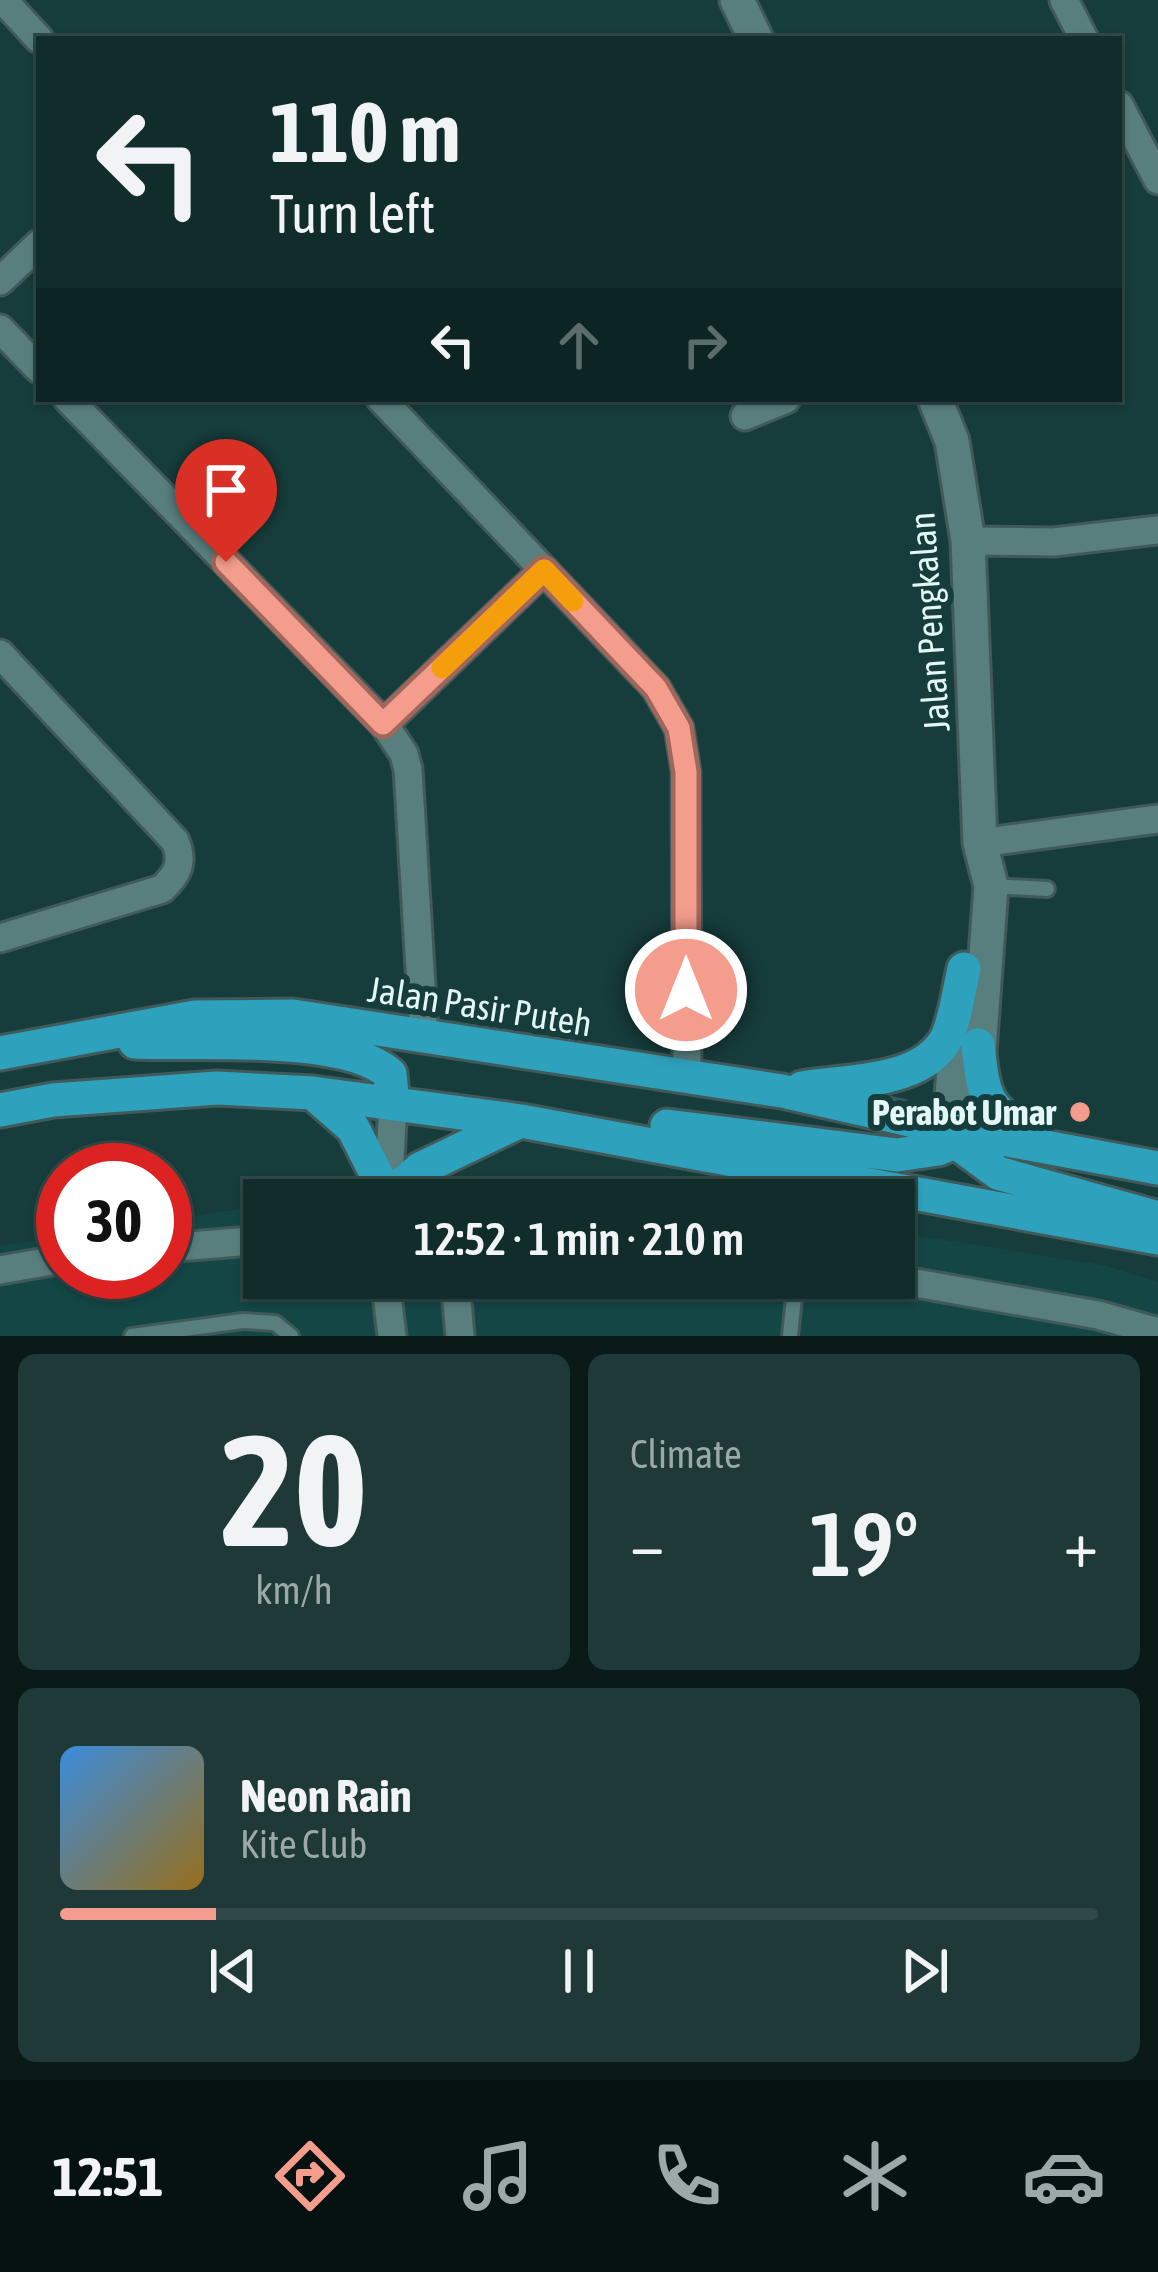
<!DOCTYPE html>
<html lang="en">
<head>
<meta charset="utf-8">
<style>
	body { margin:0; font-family:"Asap Condensed",sans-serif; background:#1e3938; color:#f1f3f6; height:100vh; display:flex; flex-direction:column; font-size:45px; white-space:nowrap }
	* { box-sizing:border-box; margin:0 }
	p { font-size:39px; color:#9ca8a9 }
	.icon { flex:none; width:66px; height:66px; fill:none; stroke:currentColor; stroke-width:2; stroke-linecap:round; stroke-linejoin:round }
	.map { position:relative; height:1336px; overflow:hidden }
	.details { display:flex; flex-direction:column; gap:18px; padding:18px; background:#091918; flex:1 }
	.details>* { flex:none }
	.hud { position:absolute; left:36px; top:36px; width:1086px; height:366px; border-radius:0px; box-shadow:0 3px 9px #0004,0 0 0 3px #304948; background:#102d2c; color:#f1f3f6; overflow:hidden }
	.speed { position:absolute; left:36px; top:1143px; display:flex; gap:24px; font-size:60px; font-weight:700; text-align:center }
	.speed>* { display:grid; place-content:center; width:156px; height:156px; border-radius:50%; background:#102d2c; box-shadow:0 3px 9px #0004,0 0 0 3px #304948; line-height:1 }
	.speed .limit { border:18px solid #d22; background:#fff; color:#111 }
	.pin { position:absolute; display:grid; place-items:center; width:102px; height:102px; color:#fff; margin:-123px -51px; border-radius:50% 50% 50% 0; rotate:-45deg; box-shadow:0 0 12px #0007 }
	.pin .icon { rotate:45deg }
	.me { position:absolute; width:132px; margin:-66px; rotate:0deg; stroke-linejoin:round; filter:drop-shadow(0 0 9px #0008) }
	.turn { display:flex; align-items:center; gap:42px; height:252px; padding:0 36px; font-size:54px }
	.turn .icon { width:156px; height:156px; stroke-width:2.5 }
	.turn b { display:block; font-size:84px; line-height:102px }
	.lanes { display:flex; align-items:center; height:114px; padding:0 36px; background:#0003; justify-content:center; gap:60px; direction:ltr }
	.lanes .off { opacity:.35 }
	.big { font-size:90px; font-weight:600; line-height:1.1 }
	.details .card { flex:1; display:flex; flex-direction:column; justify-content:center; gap:18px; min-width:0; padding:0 42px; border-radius:18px; background:#1e3938 }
	.details .dial { align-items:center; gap:0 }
	.dial b { font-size:156px; line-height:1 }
	.song { display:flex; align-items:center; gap:36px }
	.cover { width:144px; height:144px; border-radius:18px; background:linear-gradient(135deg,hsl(210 70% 55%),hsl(40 70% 35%)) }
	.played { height:12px; border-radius:6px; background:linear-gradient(90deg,#f49d8c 15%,#304948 15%) }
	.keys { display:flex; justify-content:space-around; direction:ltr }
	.heat { display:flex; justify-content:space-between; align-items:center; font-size:66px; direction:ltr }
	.details .tiles { flex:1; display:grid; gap:18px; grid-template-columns:1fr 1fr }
	.card:last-child { grid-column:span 2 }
	.trip { position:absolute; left:243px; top:1179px; width:672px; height:120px; border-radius:0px; background:#102d2c; box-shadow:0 3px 9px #0004,0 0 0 3px #304948; font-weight:600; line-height:120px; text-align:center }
	.menu { display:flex; height:192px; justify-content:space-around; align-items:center; background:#061212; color:#9ca8a9 }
	.menu .icon { width:84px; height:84px }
	.menu .current { color:#f49d8c }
	.menu b { font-size:54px; color:#f1f3f6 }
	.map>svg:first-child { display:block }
</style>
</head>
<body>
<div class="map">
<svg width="1158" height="1336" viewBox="0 0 1158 1336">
	<rect width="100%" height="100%" fill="#163c3b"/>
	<!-- built -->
	<path fill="#134645" d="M392 1186 580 1200H299Z
		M264 1205V1278H894V1232L1104 1265 1158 1282V1336H0V1246L63 1236V1272H165V1221Z"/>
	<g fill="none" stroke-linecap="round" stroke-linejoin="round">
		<defs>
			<path id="service" d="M991 886 1047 889
				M132 1336 243 1321 275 1323 291 1336
				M790 1336 796 1278"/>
			<path id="minor" d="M3 0 39 39
				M1064 0 1084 39
				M1119 105 1158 180
				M0 281 39 244
				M0 329 39 369
				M68 399 384 724 404 754 408 769 424 1036
				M381 399 656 688 679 728 686 772 687 1078
				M745 416 786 399
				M968 541 1054 542 1158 530
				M0 654 175 841C184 862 178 874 162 889L0 938
				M384 724 544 570
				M980 843 1158 819
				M388 1196 393 1104
				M165 1248 264 1240
				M0 1270 63 1259
				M385 1278 392 1336
				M455 1278 460 1336
				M887 1278 1098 1315 1158 1332"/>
			<path id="tertiary" d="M737 0 756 39
				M935 399 952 441 968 541 980 843 991 886 973 1134
				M949 1129 957 1036"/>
			<path id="primary" d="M135 1042C199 1045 344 1033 390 1074L393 1104
				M978 1045C984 1101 986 1109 1036 1136
				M0 1053 195 1017 293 1016 782 1091 949 1129 1158 1168
				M802 1088C848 1080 926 1084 948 1035 956 1015 959 990 964 969
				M314 1094 353 1128 388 1197 420 1169 516 1123
				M0 1110 53 1100 217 1088 313 1093 521 1121 1158 1238
				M667 1126 897 1155 938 1149 973 1134
				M949 1129 964 1148 998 1173 1158 1218"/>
		</defs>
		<!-- service casing -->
		<use href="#service" stroke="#3f5a58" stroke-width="20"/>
		<!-- minor casing -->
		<use href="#minor" stroke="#3f5a58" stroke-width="33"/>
		<!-- tertiary casing -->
		<use href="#tertiary" stroke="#3f5a58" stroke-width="39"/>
		<!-- primary casing -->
		<use href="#primary" stroke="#3f5a58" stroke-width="39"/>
		<!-- service -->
		<use href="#service" stroke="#587e7d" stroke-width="14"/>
		<!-- minor -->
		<use href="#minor" stroke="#587e7d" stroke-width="27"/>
		<!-- tertiary -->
		<use href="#tertiary" stroke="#587e7d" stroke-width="33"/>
		<!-- primary -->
		<use href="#primary" stroke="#2ea1bd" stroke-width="33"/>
	</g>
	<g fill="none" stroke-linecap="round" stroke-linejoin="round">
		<defs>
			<path id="route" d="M226 562 383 724 544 570 656 688 679 728 686 772V990"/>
		</defs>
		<!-- route casing -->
		<use href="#route" stroke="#9f665b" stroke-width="30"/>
		<!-- route -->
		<use href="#route" stroke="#f49d8c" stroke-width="21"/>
		<!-- slow -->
		<path stroke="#f59e0b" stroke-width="21" d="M442 668 544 570 573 601"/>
	</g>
	<!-- markers -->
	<circle fill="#f49d8c" stroke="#163c3b" stroke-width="4.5" cx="1080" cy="1112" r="12"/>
	<g text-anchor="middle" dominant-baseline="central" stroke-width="12" stroke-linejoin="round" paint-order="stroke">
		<!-- street labels -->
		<g font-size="36" fill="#e3f8f6" stroke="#163c3b">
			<text transform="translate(929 622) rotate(-94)">Jalan Pengkalan</text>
			<text transform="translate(480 1006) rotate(9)">Jalan Pasir Puteh</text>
		</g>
		<!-- poi labels -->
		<g font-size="36" font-weight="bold" fill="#e3f8f6" stroke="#163c3b" text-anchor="end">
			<text x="1056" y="1112">Perabot Umar</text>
		</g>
	</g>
</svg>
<div class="speed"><div class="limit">30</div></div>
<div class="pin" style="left:226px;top:562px;background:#d93025"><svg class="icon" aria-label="arrive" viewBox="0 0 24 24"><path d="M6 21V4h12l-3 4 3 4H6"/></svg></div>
<svg class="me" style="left:686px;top:990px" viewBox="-20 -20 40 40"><circle r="17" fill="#f49d8c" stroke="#fff" stroke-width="3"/><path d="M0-11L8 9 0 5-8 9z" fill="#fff"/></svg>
<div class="trip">12:52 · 1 min · 210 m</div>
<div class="hud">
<div class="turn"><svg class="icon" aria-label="left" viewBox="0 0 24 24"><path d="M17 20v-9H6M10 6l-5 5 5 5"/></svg><div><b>110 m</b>Turn left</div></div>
<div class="lanes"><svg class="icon" aria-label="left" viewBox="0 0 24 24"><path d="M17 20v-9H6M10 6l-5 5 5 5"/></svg><svg class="icon off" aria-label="ahead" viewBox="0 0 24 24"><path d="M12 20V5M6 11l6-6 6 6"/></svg><svg class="icon off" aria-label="right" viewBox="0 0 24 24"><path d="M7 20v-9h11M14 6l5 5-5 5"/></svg></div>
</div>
</div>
<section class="details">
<div class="tiles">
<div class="card dial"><b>20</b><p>km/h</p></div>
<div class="card"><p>Climate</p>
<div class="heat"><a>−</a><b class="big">19°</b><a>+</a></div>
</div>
<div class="card">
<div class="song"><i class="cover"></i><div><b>Neon Rain</b><p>Kite Club</p></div></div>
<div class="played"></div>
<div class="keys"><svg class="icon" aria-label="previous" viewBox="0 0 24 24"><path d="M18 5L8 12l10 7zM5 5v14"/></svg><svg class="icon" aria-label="pause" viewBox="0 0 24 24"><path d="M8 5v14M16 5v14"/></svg><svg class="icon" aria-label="next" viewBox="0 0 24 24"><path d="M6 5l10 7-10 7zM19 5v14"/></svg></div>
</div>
</div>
</section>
<nav class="menu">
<b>12:51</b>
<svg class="icon current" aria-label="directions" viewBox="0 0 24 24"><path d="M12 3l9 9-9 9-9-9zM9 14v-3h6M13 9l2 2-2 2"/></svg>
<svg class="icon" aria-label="music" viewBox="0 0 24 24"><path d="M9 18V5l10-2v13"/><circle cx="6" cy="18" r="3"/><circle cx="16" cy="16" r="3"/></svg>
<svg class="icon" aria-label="phone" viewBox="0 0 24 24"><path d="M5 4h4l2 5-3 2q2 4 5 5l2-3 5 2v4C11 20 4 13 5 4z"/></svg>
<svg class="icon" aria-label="climate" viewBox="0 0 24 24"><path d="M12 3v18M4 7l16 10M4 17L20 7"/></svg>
<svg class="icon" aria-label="car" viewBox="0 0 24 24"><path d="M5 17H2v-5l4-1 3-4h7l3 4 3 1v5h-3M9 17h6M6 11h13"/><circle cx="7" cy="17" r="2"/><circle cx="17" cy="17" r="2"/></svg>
</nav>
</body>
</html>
